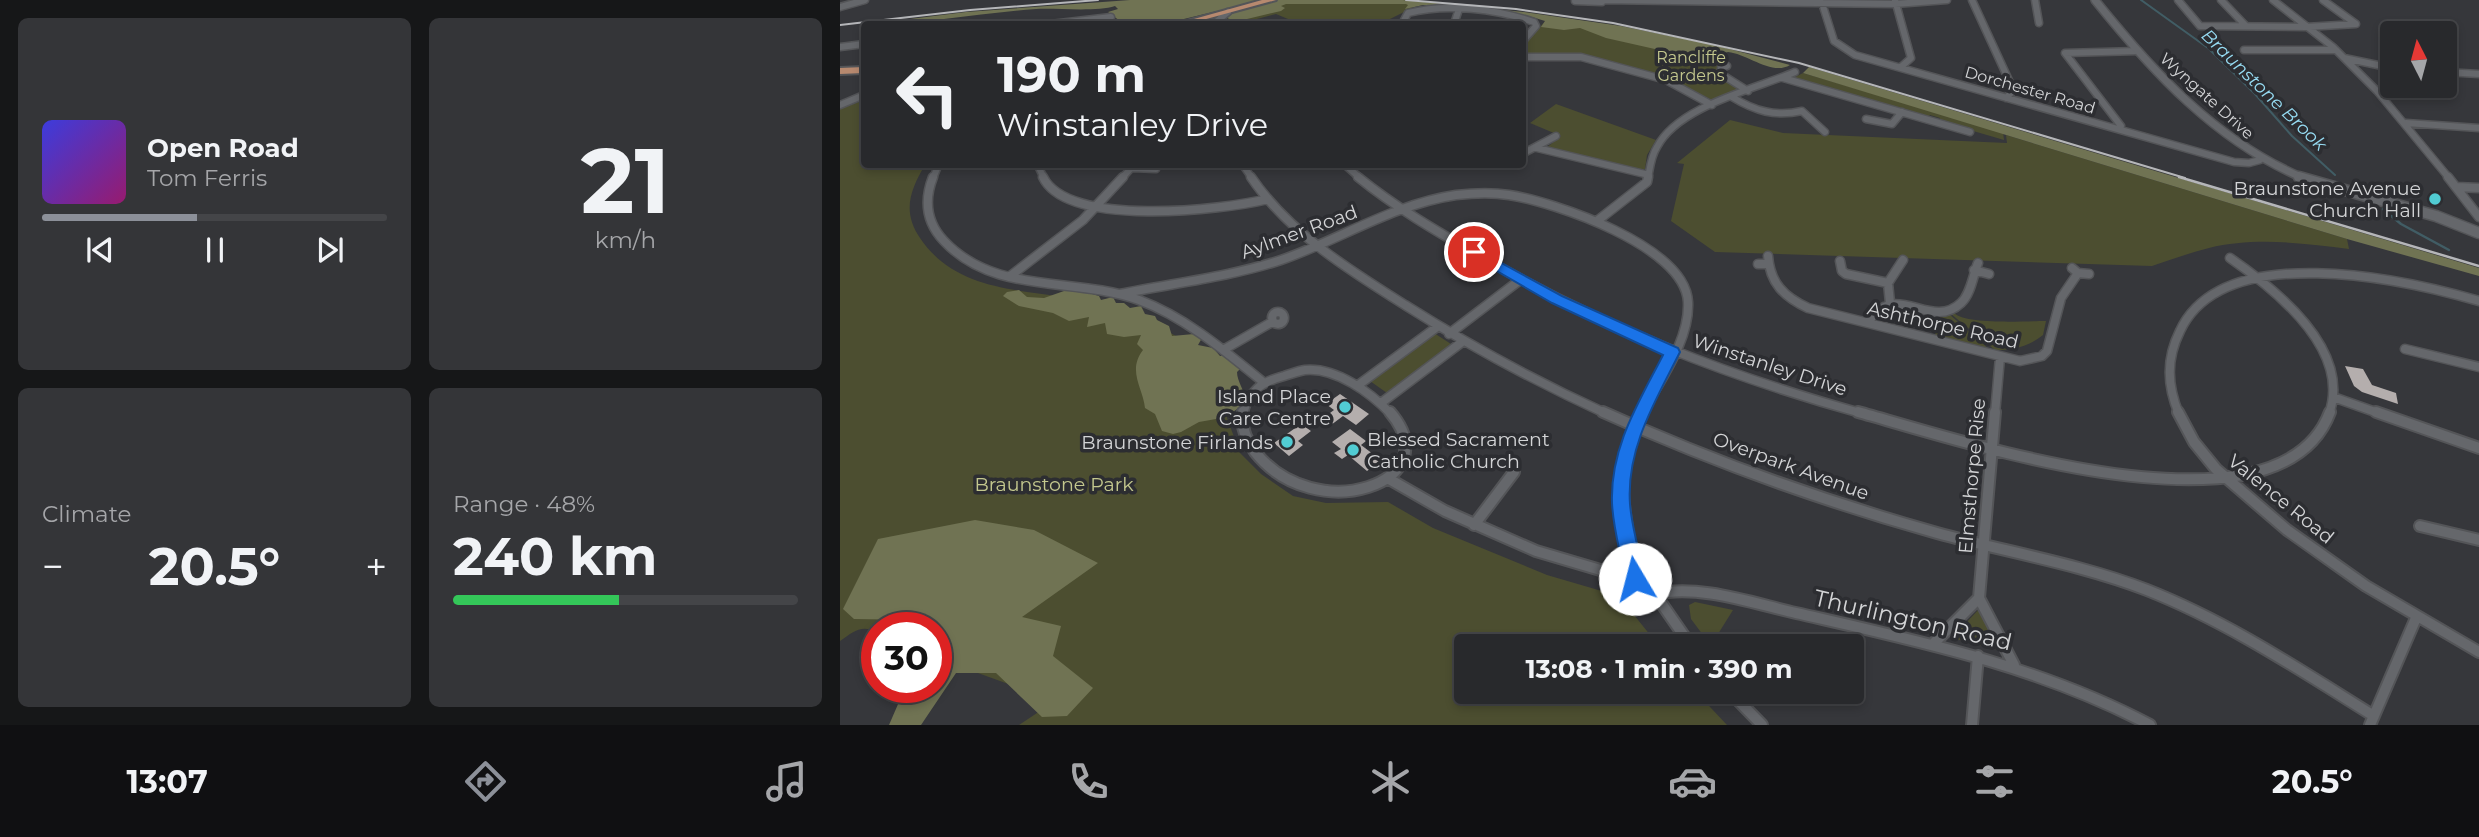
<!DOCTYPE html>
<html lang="en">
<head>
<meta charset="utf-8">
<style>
	body { margin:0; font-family:Montserrat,sans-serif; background:#343538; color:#f1f3f6; height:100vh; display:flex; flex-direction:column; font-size:26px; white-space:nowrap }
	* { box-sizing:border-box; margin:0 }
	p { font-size:23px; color:#a5a6a9 }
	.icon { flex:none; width:38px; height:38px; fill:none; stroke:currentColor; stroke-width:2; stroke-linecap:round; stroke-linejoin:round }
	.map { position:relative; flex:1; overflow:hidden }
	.details { display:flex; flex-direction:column; gap:18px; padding:18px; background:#161718; width:840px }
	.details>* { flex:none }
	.guide { position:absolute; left:21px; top:21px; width:665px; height:147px; border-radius:7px; box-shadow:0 4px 10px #0003,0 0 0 2px #444548; background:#28292c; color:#f1f3f6; overflow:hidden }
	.needle { width:46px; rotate:354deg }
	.buttons { position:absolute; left:1540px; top:21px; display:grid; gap:14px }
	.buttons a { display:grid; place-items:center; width:77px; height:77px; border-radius:7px; background:#28292c; box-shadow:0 4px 10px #0003,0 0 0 2px #444548; font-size:35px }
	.speed { position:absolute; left:21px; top:612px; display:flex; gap:14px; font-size:35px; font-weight:700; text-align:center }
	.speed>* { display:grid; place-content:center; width:91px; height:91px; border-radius:50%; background:#28292c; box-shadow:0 4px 10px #0003,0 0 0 2px #444548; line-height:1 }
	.speed .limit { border:10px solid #d22; background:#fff; color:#111 }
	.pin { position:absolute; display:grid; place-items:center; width:60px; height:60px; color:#fff; margin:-30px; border:4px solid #fff; border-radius:50%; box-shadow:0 2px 7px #0007 }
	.me { position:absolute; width:77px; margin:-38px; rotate:352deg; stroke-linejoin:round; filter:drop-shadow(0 0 5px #0008) }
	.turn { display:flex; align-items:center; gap:24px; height:147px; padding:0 21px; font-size:32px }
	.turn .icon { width:91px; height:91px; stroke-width:2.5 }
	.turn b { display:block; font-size:49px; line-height:60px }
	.big { font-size:52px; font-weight:700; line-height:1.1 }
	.details .widget { flex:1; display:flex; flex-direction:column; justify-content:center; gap:10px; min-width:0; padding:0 24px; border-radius:10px; background:#343538 }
	.details .dial { align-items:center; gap:0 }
	.dial b { font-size:91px; line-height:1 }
	.song { display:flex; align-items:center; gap:21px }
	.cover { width:84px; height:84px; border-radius:10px; background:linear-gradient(135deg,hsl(240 70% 55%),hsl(320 70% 35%)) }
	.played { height:7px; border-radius:4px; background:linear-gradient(90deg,#8c9099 45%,#444548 45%) }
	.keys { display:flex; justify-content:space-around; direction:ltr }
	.heat { display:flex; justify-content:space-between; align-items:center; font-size:38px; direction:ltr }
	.charge { height:10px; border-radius:5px; background:linear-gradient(90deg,#34c759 48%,#444548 0) }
	.details .tiles { flex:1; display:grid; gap:18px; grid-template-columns:repeat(2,1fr) }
	.trip { position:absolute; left:614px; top:634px; width:410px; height:70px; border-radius:7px; background:#28292c; box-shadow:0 4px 10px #0003,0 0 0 2px #444548; font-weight:700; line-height:70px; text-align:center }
	.menu { display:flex; height:112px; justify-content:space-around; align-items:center; background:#101012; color:#a5a6a9 }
	.menu .icon { width:49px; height:49px }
	.menu .active { color:#8c9099 }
	.menu b { font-size:32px; color:#f1f3f6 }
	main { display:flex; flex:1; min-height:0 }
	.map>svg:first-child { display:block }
</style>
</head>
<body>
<main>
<section class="details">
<div class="tiles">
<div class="widget">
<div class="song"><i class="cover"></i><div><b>Open Road</b><p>Tom Ferris</p></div></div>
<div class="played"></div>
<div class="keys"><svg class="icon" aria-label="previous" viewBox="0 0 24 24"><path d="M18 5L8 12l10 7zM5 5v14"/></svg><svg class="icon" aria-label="pause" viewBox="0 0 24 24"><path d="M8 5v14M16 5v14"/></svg><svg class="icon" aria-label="next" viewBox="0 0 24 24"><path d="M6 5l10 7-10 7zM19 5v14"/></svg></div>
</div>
<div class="widget dial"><b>21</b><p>km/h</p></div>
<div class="widget"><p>Climate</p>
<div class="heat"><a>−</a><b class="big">20.5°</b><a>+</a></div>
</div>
<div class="widget"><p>Range · 48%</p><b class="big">240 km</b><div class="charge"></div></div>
</div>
</section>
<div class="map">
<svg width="1639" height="725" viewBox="0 0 1639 725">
	<rect width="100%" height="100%" fill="#36373b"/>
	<!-- green -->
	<path fill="#4c4e30" d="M439 0H539L582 3 540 24H460L436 14 398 24 386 22 389 16Z
		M707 19 785 30 886 53 878 60 877 70 899 90 872 100 827 78 744 55H683V46Z
		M963 73 1163 132 1164 140 1099 121 1100 118 1090 115 1088 117 979 85 958 82 953 78Z
		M24 100V164L85 165C70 190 62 212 80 238 122 300 201 287 264 305 312 318 350 344 391 370L395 384 387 418 400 453 421 474 453 496 486 503 548 502 593 528 707 575 772 594 786 605 819 646H626V691H855L887 725H179L215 701 113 664 96 628H37V632C21 624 13 632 0 641V109Z
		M716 104 816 140 807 155 805 169 801 170 706 148 721 136 690 123Z
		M890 120 943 133 1167 143 1166 135 1507 239 1509 249C1463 243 1414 237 1369 248 1349 253 1330 260 1312 266L875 252 831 221 844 164 837 163Z
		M1114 313C1127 325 1185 321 1206 321L1203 335C1188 347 1173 350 1155 350L1111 314Z
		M1109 314 1149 349 1095 336V329L1100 327 1095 323 1094 316Z
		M594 333 611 344 547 393 530 381Z
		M855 602 893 610 873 642 869 643 851 619 849 605Z
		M1139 609 1163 651 1112 638Z"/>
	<!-- forest -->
	<path fill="#707353" d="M290 0H423L323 24H284L268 12 278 9 275 6C257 12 218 8 196 9 141 13 85 24 30 24L126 12Z
		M436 0H563L684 12 781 26 874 45 950 65C932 76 908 54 888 52L884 53 885 57 868 61 766 38 740 28 724 30 701 27 705 21 692 17 583 5 565 9 568 5 566 4H446L441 6 445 8 441 11 407 19 400 24H387L392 20 385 17 407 7Z
		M969 67 1639 268V276L1507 239 963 73Z
		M179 290 187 297 204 298 224 291 238 290 259 296 261 300 273 297 276 303H284L290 308 301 306 305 314 315 316 317 320 329 326 332 336 354 334 362 338 358 345 373 348 380 356 392 353 396 355V359L402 367 397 372C397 383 408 394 404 404L393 412H384L376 419 359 422 341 432 333 434 322 431 315 414 305 408C303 388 287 371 303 350L297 344 301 335 284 337 267 334 265 323 247 327 249 317 229 321 213 313 179 306 163 296 167 292Z
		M135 520 194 530 258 563 182 617 221 626 213 656 253 688 227 716 202 717 156 673H116L81 725H49L65 688H96V628H75L78 620 14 619 3 609 38 539Z"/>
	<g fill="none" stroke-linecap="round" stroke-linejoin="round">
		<!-- stream-far1 -->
		<path stroke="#415d65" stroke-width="2" d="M1301 0 1368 48 1415 94 1452 136 1495 175"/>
		<!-- stream -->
		<path stroke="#415d65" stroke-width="2.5" d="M1543 209 1561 224 1609 250"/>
	</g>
	<!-- building -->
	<path fill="#b4aead" d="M1505 366 1523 369 1532 385 1556 393 1558 404 1522 392 1514 386Z
		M500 394 529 414 516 425 503 416 491 425 482 419 494 410 486 404Z
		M461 424 471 431 458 441 463 445 449 456 434 443Z
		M510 429 526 441 521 445 541 460 527 471 508 455 502 459 494 453 501 449 492 442Z"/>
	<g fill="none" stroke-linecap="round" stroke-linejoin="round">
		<defs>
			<path id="minor-far2" d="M763 0 1055 4 1107 0
				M1055 0 1071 58 1061 67
				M1132 0 1172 87 1173 91 1166 98
				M1195 0 1199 23
				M1338 0 1360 26 1466 27 1516 24 1483 0
				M1381 0 1406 26
				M1433 0 1493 47 1537 91 1609 178
				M735 1 762 2
				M982 3 994 41 1015 55 1394 162 1409 163 1420 160
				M0 7 25 0
				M211 24 271 17
				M378 24 376 22 388 12
				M562 24 568 13C607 3 656 9 694 22L696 26 682 42
				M614 24 619 9
				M0 47 24 44
				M1404 50H1496
				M682 57H741L826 80 872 105
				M1504 58 1552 68
				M887 66 881 68V74L908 91
				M1605 72 1639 74
				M943 78 1130 132
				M892 97C915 111 935 117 962 111L985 132
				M0 105 24 95
				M1026 119 1052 124 1062 112
				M1566 123 1639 128
				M1279 129 1281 126 1225 53 1298 51
				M697 148 809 175
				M682 154 716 136
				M197 164 204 178
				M402 164 412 178
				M504 164 520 178
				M292 168 316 169
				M93 178 99 164
				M282 178 295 164
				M808 178C810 168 811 156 817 147 838 106 915 89 955 72"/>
			<path id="minor-far1" d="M93 177C84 200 86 222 104 241 156 296 233 276 299 300 345 317 385 351 423 382
				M203 177C227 228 383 210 428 199
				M411 177C448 232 509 270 565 305 630 346 697 382 767 414
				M518 177C555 207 596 231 638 255 764 328 884 375 1024 414
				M1608 177 1639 217
				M1617 187 1639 188
				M757 221 807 182 808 177
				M928 256C930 283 944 297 968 308L1180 361 1202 356 1207 351 1221 298 1238 273
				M1390 258C1435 289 1512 350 1489 414
				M1000 261 1002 271 1006 274 1048 283
				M918 264H928
				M1232 268 1238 273 1249 274
				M1134 270 1149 274
				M169 277 243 220 283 177
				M280 294C334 283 389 277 441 260 499 240 554 204 616 195 633 193 651 192 669 195 714 202 845 246 848 302 850 341 819 381 802 414
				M1050 303 1048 283 1063 260
				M432 318a6 6 0 1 1 12 0a6 6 0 1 1-12 0Z
				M1028 323C1055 278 1090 332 1121 303 1131 294 1133 275 1138 263
				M609 334 680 280
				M1565 349 1639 367
				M383 350 432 322
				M517 386 597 327
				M1493 397 1541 414
				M541 403 622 342
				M403 414C409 391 421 382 444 376 451 374 458 371 465 370 496 367 531 393 551 414
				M1155 414 1160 357
				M1339 414C1327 385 1326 359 1340 331 1383 239 1563 279 1639 301"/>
			<path id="minor" d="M403 412C400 426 407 441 415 452 475 528 611 483 550 412
				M763 412C871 461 983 501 1097 533 1166 552 1240 564 1307 590 1388 622 1460 670 1534 716
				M1018 412C1117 439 1439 549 1490 412
				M1155 412 1139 598 1174 665
				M1338 412 1354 442 1376 469 1447 530 1526 586 1639 652
				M1536 412 1639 448
				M549 479 605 511 696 551 801 582 815 594 851 646
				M634 525 674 472
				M1580 526 1639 540
				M795 579C787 513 769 476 803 412
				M815 594C859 584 912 603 956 613 1078 641 1199 666 1310 725
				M1093 644 1139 598
				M889 691 922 725
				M1132 725 1138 656
				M1530 725 1576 618"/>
			<path id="tertiary-far1" d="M1255 0C1313 72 1376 141 1463 178"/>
			<path id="tertiary" d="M1459 177 1596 216 1639 233"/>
			<path id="primary" d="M422 0H436L348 24H336Z
				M24 67V73L0 74V68Z"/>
		</defs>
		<!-- minor-far2 casing -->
		<use href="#minor-far2" stroke="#545558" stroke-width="9"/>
		<!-- minor-far1 casing -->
		<use href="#minor-far1" stroke="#545558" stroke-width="11"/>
		<!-- minor casing -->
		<use href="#minor" stroke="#545558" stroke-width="14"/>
		<!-- tertiary-far1 casing -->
		<use href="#tertiary-far1" stroke="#545558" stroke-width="10"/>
		<!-- tertiary casing -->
		<use href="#tertiary" stroke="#545558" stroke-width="13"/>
		<!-- primary casing -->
		<use href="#primary" stroke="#545558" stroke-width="4"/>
		<!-- minor-far2 -->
		<use href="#minor-far2" stroke="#65676b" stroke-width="6"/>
		<!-- minor-far1 -->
		<use href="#minor-far1" stroke="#65676b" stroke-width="8"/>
		<!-- minor -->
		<use href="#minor" stroke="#65676b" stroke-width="10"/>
		<!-- tertiary-far1 -->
		<use href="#tertiary-far1" stroke="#65676b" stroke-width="7"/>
		<!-- tertiary -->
		<use href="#tertiary" stroke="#65676b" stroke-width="10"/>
		<!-- primary -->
		<use href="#primary" fill="#b7896f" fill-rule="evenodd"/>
		<!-- rail-far1 -->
		<path stroke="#b5b6b9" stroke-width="2" d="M566 0 676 9 773 23 959 63 1345 178
			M0 25 130 10 258 0"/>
		<!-- rail -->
		<path stroke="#b5b6b9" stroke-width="2.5" d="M1339 177 1639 266"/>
	</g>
	<!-- route -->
	<path fill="#1a73e8" stroke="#114b97" stroke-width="2" d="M634 248 722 296 838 348 840 352C816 400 786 448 790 504 792 529 800 554 805 579L802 585 795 587 788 585 785 579C781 554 773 528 772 503 770 447 799 402 823 355L712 303 629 255 627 252Z"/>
	<!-- markers -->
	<g fill="#51ccd3" stroke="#2c2d31" stroke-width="2.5">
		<circle cx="1595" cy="199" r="7"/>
		<circle cx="505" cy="407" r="7"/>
		<circle cx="447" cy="442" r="7"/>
		<circle cx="513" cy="450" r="7"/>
	</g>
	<g text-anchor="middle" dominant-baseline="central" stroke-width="7" stroke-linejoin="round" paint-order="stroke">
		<!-- far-park labels -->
		<g font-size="16" fill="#c4c88e" stroke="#2c2d31">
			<text x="851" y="57">Rancliffe<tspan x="851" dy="18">Gardens</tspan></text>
		</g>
		<!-- far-street labels -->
		<g font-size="16" fill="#d3d4d6" stroke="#2c2d31">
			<text transform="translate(1190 90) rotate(16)">Dorchester Road</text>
			<text transform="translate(1367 96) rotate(42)">Wyngate Drive</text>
		</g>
		<!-- far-water labels -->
		<g font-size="18" font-style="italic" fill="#95daf1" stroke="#2c2d31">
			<text transform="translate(1424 90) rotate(44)">Braunstone Brook</text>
		</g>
		<!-- poi labels -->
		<g font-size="19" fill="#d3d4d6" stroke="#2c2d31" text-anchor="end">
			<text x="1581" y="188">Braunstone Avenue<tspan x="1581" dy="22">Church Hall</tspan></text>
			<text x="491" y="396">Island Place<tspan x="491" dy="22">Care Centre</tspan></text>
			<text x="527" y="439" text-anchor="start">Blessed Sacrament<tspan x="527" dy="22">Catholic Church</tspan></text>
			<text x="433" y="442">Braunstone Firlands</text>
		</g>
		<!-- street labels -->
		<g font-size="19" fill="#d3d4d6" stroke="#2c2d31">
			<text transform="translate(459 232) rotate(-20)">Aylmer Road</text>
			<text transform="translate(1103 325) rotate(13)">Ashthorpe Road</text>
			<text transform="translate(930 365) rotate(18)">Winstanley Drive</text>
			<text transform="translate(951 466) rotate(20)">Overpark Avenue</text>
			<text transform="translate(1132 476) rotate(-85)">Elmsthorpe Rise</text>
			<text transform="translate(1441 499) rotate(39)">Valence Road</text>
		</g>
		<!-- park labels -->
		<g font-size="19" fill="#c4c88e" stroke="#2c2d31">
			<text x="214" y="484">Braunstone Park</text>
		</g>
		<!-- near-street labels -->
		<g font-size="23" fill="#d3d4d6" stroke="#2c2d31">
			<text transform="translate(1073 620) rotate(13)">Thurlington Road</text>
		</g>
	</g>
</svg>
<div class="buttons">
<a><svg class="needle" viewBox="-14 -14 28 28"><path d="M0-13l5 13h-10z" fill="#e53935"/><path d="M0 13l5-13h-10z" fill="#a5a6a9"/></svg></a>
</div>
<div class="speed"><div class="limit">30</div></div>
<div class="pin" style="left:634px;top:252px;background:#d93025"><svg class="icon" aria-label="arrive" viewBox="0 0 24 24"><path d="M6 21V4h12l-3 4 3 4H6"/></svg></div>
<svg class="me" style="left:795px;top:579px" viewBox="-20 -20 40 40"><circle r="19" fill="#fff"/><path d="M0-13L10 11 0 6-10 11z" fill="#1a73e8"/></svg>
<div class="trip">13:08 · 1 min · 390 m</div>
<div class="guide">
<div class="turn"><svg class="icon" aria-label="left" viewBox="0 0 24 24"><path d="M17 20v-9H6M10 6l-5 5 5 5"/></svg><div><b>190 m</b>Winstanley Drive</div></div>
</div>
</div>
</main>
<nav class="menu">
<b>13:07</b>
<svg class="icon active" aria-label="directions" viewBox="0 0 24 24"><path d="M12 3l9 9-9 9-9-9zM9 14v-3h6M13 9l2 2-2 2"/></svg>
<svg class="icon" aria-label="music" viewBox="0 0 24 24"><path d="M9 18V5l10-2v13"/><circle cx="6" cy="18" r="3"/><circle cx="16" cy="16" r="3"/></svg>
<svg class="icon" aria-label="phone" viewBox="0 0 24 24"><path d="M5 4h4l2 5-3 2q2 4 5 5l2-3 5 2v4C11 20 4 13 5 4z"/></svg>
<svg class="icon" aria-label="climate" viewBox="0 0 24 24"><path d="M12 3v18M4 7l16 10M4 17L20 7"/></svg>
<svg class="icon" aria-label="car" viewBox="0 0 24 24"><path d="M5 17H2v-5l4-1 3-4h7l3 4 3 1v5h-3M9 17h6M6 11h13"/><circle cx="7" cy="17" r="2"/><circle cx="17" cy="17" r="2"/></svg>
<svg class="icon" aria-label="filters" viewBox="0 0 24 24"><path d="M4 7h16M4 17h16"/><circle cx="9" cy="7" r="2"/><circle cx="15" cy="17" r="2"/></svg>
<b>20.5°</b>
</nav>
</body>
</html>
